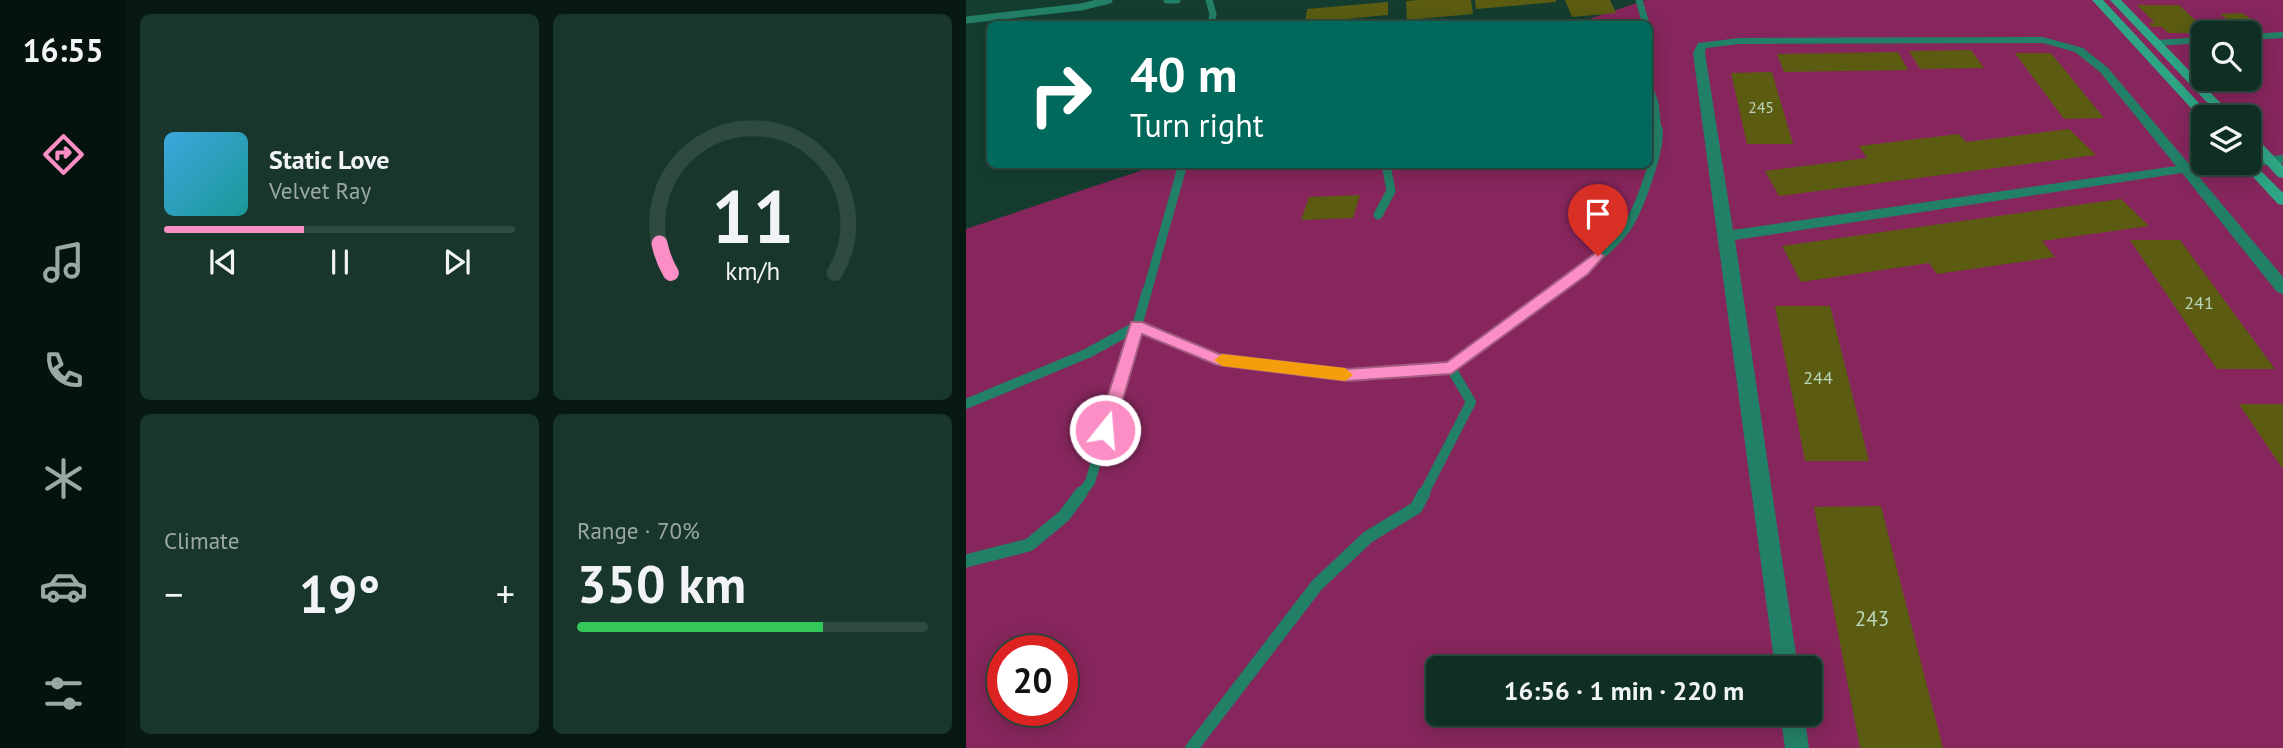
<!DOCTYPE html>
<html lang="en">
<head>
<meta charset="utf-8">
<style>
	body { margin:0; font-family:"PT Sans",sans-serif; background:#18362c; color:#f1f3f6; height:100vh; display:flex; flex-direction:column; font-size:26px; white-space:nowrap }
	* { box-sizing:border-box; margin:0 }
	p { font-size:23px; color:#9ba8a6 }
	.icon { flex:none; width:38px; height:38px; fill:none; stroke:currentColor; stroke-width:2; stroke-linecap:round; stroke-linejoin:round }
	.map { position:relative; flex:1; overflow:hidden }
	.panel { display:flex; flex-direction:column; gap:14px; padding:14px; background:#081914; width:840px }
	.panel>* { flex:none }
	.top-card { position:absolute; left:21px; top:21px; width:665px; height:147px; border-radius:10px; box-shadow:0 4px 18px #0003,0 0 0 2px #2f4a41; background:#00695c; color:#fff; overflow:hidden }
	.tools { position:absolute; left:1225px; top:21px; display:grid; gap:14px }
	.tools a { display:grid; place-items:center; width:70px; height:70px; border-radius:10px; background:#0f2e24; box-shadow:0 4px 18px #0003,0 0 0 2px #2f4a41; font-size:35px }
	.speed { position:absolute; left:21px; top:635px; display:flex; gap:14px; font-size:35px; font-weight:700; text-align:center }
	.speed>* { display:grid; place-content:center; width:91px; height:91px; border-radius:50%; background:#0f2e24; box-shadow:0 4px 18px #0003,0 0 0 2px #2f4a41; line-height:1 }
	.speed .limit { border:10px solid #d22; background:#fff; color:#111 }
	.pin { position:absolute; display:grid; place-items:center; width:60px; height:60px; color:#fff; margin:-72px -30px; border-radius:50% 50% 50% 0; rotate:-45deg; box-shadow:0 0 7px #0007 }
	.pin .icon { rotate:45deg }
	.me { position:absolute; width:77px; margin:-38px; rotate:17deg; stroke-linejoin:round; filter:drop-shadow(0 0 5px #0008) }
	.turn { display:flex; align-items:center; gap:24px; height:147px; padding:0 28px; font-size:32px }
	.turn .icon { width:91px; height:91px; stroke-width:2.5 }
	.turn b { display:block; font-size:49px; line-height:60px }
	.big { font-size:52px; font-weight:700; line-height:1.1 }
	.panel .tile { flex:1; display:flex; flex-direction:column; justify-content:center; gap:10px; min-width:0; padding:0 24px; border-radius:10px; background:#18362c }
	.panel .dial { align-items:center; gap:0 }
	.dial svg { height:182px; overflow:visible; fill:none; stroke:#2f4a41; stroke-width:7; stroke-linecap:round; text-anchor:middle }
	.dial text { fill:#f1f3f6; stroke:none }
	.song { display:flex; align-items:center; gap:21px }
	.cover { width:84px; height:84px; border-radius:10px; background:linear-gradient(135deg,hsl(200 70% 55%),hsl(180 70% 35%)) }
	.played { height:7px; border-radius:4px; background:linear-gradient(90deg,#fb8fc5 40%,#2f4a41 40%) }
	.keys { display:flex; justify-content:space-around; direction:ltr }
	.heat { display:flex; justify-content:space-between; align-items:center; font-size:38px; direction:ltr }
	.charge { height:10px; border-radius:5px; background:linear-gradient(90deg,#34c759 70%,#2f4a41 0) }
	.panel .tiles { flex:1; display:grid; gap:14px; grid-template-columns:repeat(2,1fr) }
	.trip { position:absolute; left:460px; top:656px; width:396px; height:70px; border-radius:10px; background:#0f2e24; box-shadow:0 4px 18px #0003,0 0 0 2px #2f4a41; font-weight:700; line-height:70px; text-align:center }
	main { display:flex; flex:1; min-height:0 }
	.menu { display:flex; flex-direction:column; width:126px; justify-content:space-around; align-items:center; background:#06120e; color:#9ba8a6 }
	.menu .icon { width:49px; height:49px }
	.menu .current { color:#fb8fc5 }
	.menu b { font-size:32px; color:#f1f3f6 }
	.map>svg:first-child { display:block }
</style>
</head>
<body>
<main>
<nav class="menu">
<b>16:55</b>
<svg class="icon current" aria-label="directions" viewBox="0 0 24 24"><path d="M12 3l9 9-9 9-9-9zM9 14v-3h6M13 9l2 2-2 2"/></svg>
<svg class="icon" aria-label="music" viewBox="0 0 24 24"><path d="M9 18V5l10-2v13"/><circle cx="6" cy="18" r="3"/><circle cx="16" cy="16" r="3"/></svg>
<svg class="icon" aria-label="phone" viewBox="0 0 24 24"><path d="M5 4h4l2 5-3 2q2 4 5 5l2-3 5 2v4C11 20 4 13 5 4z"/></svg>
<svg class="icon" aria-label="climate" viewBox="0 0 24 24"><path d="M12 3v18M4 7l16 10M4 17L20 7"/></svg>
<svg class="icon" aria-label="car" viewBox="0 0 24 24"><path d="M5 17H2v-5l4-1 3-4h7l3 4 3 1v5h-3M9 17h6M6 11h13"/><circle cx="7" cy="17" r="2"/><circle cx="17" cy="17" r="2"/></svg>
<svg class="icon" aria-label="filters" viewBox="0 0 24 24"><path d="M4 7h16M4 17h16"/><circle cx="9" cy="7" r="2"/><circle cx="15" cy="17" r="2"/></svg>
</nav>
<section class="panel">
<div class="tiles">
<div class="tile">
<div class="song"><i class="cover"></i><div><b>Static Love</b><p>Velvet Ray</p></div></div>
<div class="played"></div>
<div class="keys"><svg class="icon" aria-label="previous" viewBox="0 0 24 24"><path d="M18 5L8 12l10 7zM5 5v14"/></svg><svg class="icon" aria-label="pause" viewBox="0 0 24 24"><path d="M8 5v14M16 5v14"/></svg><svg class="icon" aria-label="next" viewBox="0 0 24 24"><path d="M6 5l10 7-10 7zM19 5v14"/></svg></div>
</div>
<div class="tile dial"><svg viewBox="0 0 100 80">
<path d="M14 69A42 42 0 1 1 86 69"/>
<path d="M14 69A42 42 0 0 1 9 56" stroke="#fb8fc5"/>
<text x="50" y="56" font-size="32" font-weight="700">11</text>
<text x="50" y="72" font-size="11">km/h</text>
</svg></div>
<div class="tile"><p>Climate</p>
<div class="heat"><a>−</a><b class="big">19°</b><a>+</a></div>
</div>
<div class="tile"><p>Range · 70%</p><b class="big">350 km</b><div class="charge"></div></div>
</div>
</section>
<div class="map">
<svg width="1317" height="748" viewBox="0 0 1317 748">
	<rect width="100%" height="100%" fill="#143d30"/>
	<!-- green -->
	<path fill="#86265c" fill-rule="evenodd" d="M680 0H1317V748H0V229L192 165 682 164V24H608ZM1237 33H1283V79H1237ZM1237 117H1283V163H1237ZM37 651H96V710H37ZM472 668H844V714H472Z"/>
	<!-- building -->
	<path fill="#5b5c12" d="M453 0H505L507 14 441 20 440 1Z
		M509 0H590V2L510 9Z
		M599 0H644L650 13 606 17Z
		M422 2V15L339 23 341 9Z
		M1171 5H1213L1243 33H1202L1196 27H1186L1183 23H1189Z
		M1276 13 1293 24 1270 26 1254 14Z
		M1005 50 1018 68 954 69 943 51Z
		M932 52 942 70 818 72 811 54Z
		M1049 53H1085L1138 118 1098 119Z
		M806 72 827 144H781L765 73Z
		M1282 107 1293 114 1282 117 1271 110Z
		M1103 129 1130 155 813 196 799 171 901 158 893 146 993 134 1000 142Z
		M394 195 387 218 335 220 343 197Z
		M1155 199 1183 226 1076 241 1089 257 971 274 963 263 835 282 816 246Z
		M1164 240H1214L1309 369H1251Z
		M809 306H864L903 461H839Z
		M1273 404H1317V469L1304 450Z
		M915 506 932 573 977 748H894L848 507Z"/>
	<g fill="none" stroke-linecap="round" stroke-linejoin="round">
		<!-- service-far3 -->
		<path stroke="#228066" stroke-width="7" d="M201 0H211
			M243 0 247 14 245 24
			M673 0 680 24
			M0 20 115 7 143 0
			M682 84 689 103 692 130"/>
		<!-- service-far2 -->
		<path stroke="#228066" stroke-width="9" d="M412 215 425 191 420 164
			M181 292 217 164
			M587 292C609 276 645 250 661 227 673 209 695 149 692 129"/>
		<!-- service-far1 -->
		<path stroke="#228066" stroke-width="10" d="M181 291 171 326 251 359 381 375 485 368
			M0 404 122 353 171 326
			M114 495 124 482 171 326
			M457 495 505 402 485 368 589 291"/>
		<!-- service -->
		<path stroke="#228066" stroke-width="13" d="M0 561 63 545 98 516 115 493
			M226 748 351 585 402 537 450 508 458 493"/>
		<!-- minor -->
		<path fill="#228066" fill-rule="evenodd" d="M1317 32V38L1283 40V34Z
			M1077 37 1117 48 1142 68 1223 164 1283 163V158L1317 155V163L1229 172 1317 277V294L1311 292 1216 173 769 240 832 668H809L727 53 732 43 773 38ZM1077 43 1109 52 1134 72 1210 166 767 230 739 53 740 48 773 44Z
			M1237 37V43L1190 46 1185 43 1190 40Z
			M814 714H838L843 748H819Z"/>
		<!-- secondary -->
		<path fill="#2ea584" fill-rule="evenodd" d="M1126 0H1137L1246 117 1236 120Z
			M1144 0H1155L1268 117H1255Z
			M1283 134 1288 135 1317 166V178L1312 177 1283 145Z
			M1283 159 1317 193V205L1312 204 1277 166 1276 163H1283Z"/>
	</g>
	<!-- route -->
	<path fill="#fb8fc5" stroke="#a35d80" stroke-width="2" d="M632 251 638 256 622 274 485 374 381 381 251 365 176 334 148 430 145 435H133L131 430 165 322H176L253 354 381 369 481 362Z"/>
	<!-- slow -->
	<path fill="#f59e0b" d="M256 354 379 368 387 375 379 381 256 366 248 360Z"/>
	<g text-anchor="middle" dominant-baseline="central" stroke-width="7" stroke-linejoin="round" paint-order="stroke">
		<!-- far-number labels -->
		<g font-size="16" fill="#bad6b8">
			<text x="795" y="107">245</text>
		</g>
		<!-- number labels -->
		<g font-size="18" fill="#bad6b8">
			<text x="1233" y="302">241</text>
			<text x="852" y="377">244</text>
		</g>
		<!-- near-number labels -->
		<g font-size="21" fill="#bad6b8">
			<text x="906" y="618">243</text>
		</g>
	</g>
</svg>
<div class="tools">
<a><svg class="icon" aria-label="search" viewBox="0 0 24 24"><circle cx="10" cy="10" r="6"/><path d="M15 15l6 6"/></svg></a>
<a><svg class="icon" aria-label="layers" viewBox="0 0 24 24"><path d="M12 4l9 5-9 5-9-5zM3 14l9 5 9-5"/></svg></a>
</div>
<div class="speed"><div class="limit">20</div></div>
<div class="pin" style="left:632px;top:256px;background:#d93025"><svg class="icon" aria-label="arrive" viewBox="0 0 24 24"><path d="M6 21V4h12l-3 4 3 4H6"/></svg></div>
<svg class="me" style="left:139px;top:430px" viewBox="-20 -20 40 40"><circle r="17" fill="#fb8fc5" stroke="#fff" stroke-width="3"/><path d="M0-11L8 9 0 5-8 9z" fill="#fff"/></svg>
<div class="trip">16:56 · 1 min · 220 m</div>
<div class="top-card">
<div class="turn"><svg class="icon" aria-label="right" viewBox="0 0 24 24"><path d="M7 20v-9h11M14 6l5 5-5 5"/></svg><div><b>40 m</b>Turn right</div></div>
</div>
</div>
</main>
</body>
</html>
